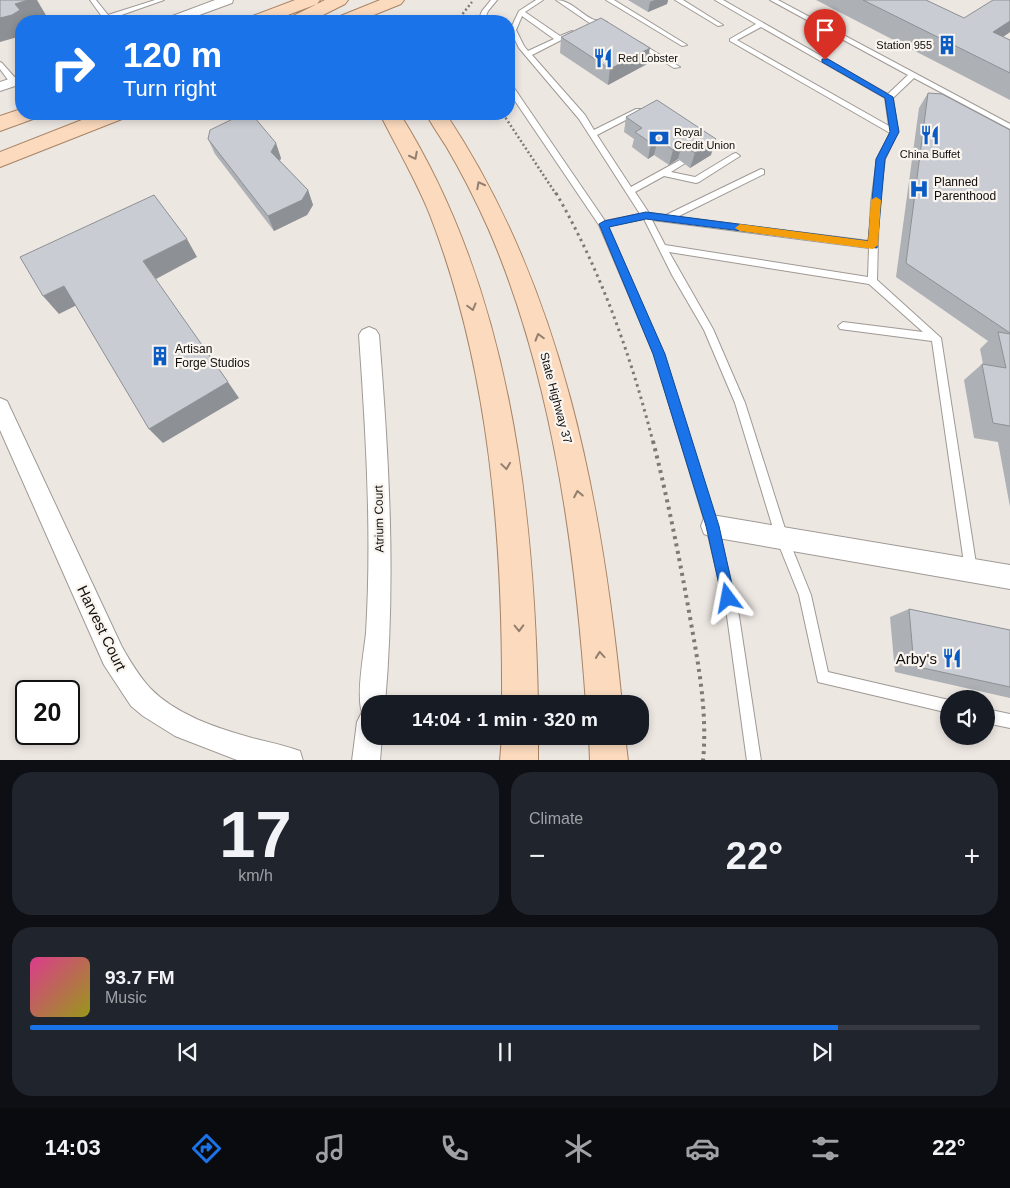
<!DOCTYPE html>
<html lang="en">
<head>
<meta charset="utf-8">
<style>
	body { margin:0; font-family:Arial,sans-serif; background:#20242c; color:#f1f3f6; height:100vh; display:flex; flex-direction:column; font-size:19px; white-space:nowrap }
	* { box-sizing:border-box; margin:0 }
	p { font-size:16px; color:#9ea1a6 }
	.icon { flex:none; width:28px; height:28px; fill:none; stroke:currentColor; stroke-width:2; stroke-linecap:round; stroke-linejoin:round }
	.map { position:relative; height:760px; overflow:hidden }
	.drawer { display:flex; flex-direction:column; gap:12px; padding:12px; background:#0d0f14; flex:1 }
	.drawer>* { flex:none }
	.hud { position:absolute; left:15px; top:15px; width:500px; height:105px; border-radius:20px; box-shadow:0 2px 8px #0003; background:#1a73e8; color:#fff; overflow:hidden }
	.controls { position:absolute; left:940px; top:690px; display:grid; gap:10px }
	.controls a { display:grid; place-items:center; width:55px; height:55px; border-radius:50%; background:#171b24; box-shadow:0 2px 8px #0003; font-size:25px }
	.speed { position:absolute; left:15px; top:680px; display:flex; gap:10px; font-size:25px; font-weight:700; text-align:center }
	.speed>* { display:grid; place-content:center; width:65px; height:65px; border-radius:50%; background:#171b24; box-shadow:0 2px 8px #0003; line-height:1 }
	.speed .limit { border:2px solid #111; border-radius:8px; background:#fff; color:#111 }
	.pin { position:absolute; display:grid; place-items:center; width:42px; height:42px; color:#fff; margin:-51px -21px; border-radius:50% 50% 50% 0; rotate:-45deg; box-shadow:0 0 5px #0007 }
	.pin .icon { rotate:45deg }
	.me { position:absolute; width:55px; margin:-28px; rotate:347deg; stroke-linejoin:round; filter:drop-shadow(0 0 4px #0008) }
	.turn { display:flex; align-items:center; gap:18px; height:105px; padding:0 25px; font-size:22px }
	.turn .icon { width:65px; height:65px; stroke-width:2.5 }
	.turn b { display:block; font-size:35px; line-height:42px }
	.big { font-size:38px; font-weight:700; line-height:1.1 }
	.drawer .tile { flex:1; display:flex; flex-direction:column; justify-content:center; gap:8px; min-width:0; padding:0 18px; border-radius:20px; background:#20242c }
	.drawer .dial { align-items:center; gap:0 }
	.dial b { font-size:65px; line-height:1 }
	.song { display:flex; align-items:center; gap:15px }
	.cover { width:60px; height:60px; border-radius:8px; background:linear-gradient(135deg,hsl(330 70% 55%),hsl(60 70% 35%)) }
	.played { height:5px; border-radius:2px; background:linear-gradient(90deg,#1a73e8 85%,#363941 85%) }
	.keys { display:flex; justify-content:space-around; direction:ltr }
	.heat { display:flex; justify-content:space-between; align-items:center; font-size:28px; direction:ltr }
	.drawer .tiles { flex:1; display:grid; gap:12px; grid-template-columns:1fr 1fr }
	.tile:last-child { grid-column:span 2 }
	.trip { position:absolute; left:361px; top:695px; width:288px; height:50px; border-radius:20px; background:#171b24; box-shadow:0 2px 8px #0003; font-weight:700; line-height:50px; text-align:center }
	.menu { display:flex; height:80px; justify-content:space-around; align-items:center; background:#090b0e; color:#9ea1a6 }
	.menu .icon { width:35px; height:35px }
	.menu .selected { color:#1a73e8 }
	.menu b { font-size:22px; color:#f1f3f6 }
	.map>svg:first-child { display:block }
</style>
</head>
<body>
<div class="map">
<svg width="1010" height="761" viewBox="0 0 1010 761">
	<rect width="100%" height="100%" fill="#ede7e2"/>
	<g fill="none" stroke-linecap="round" stroke-linejoin="round">
		<defs>
			<path id="service" d="M90 0H96L108 15 155 0H164L113 18 115 20 114 21H101L103 18Z
				M491 0H497L488 11 484 21H478L482 11Z
				M536 0H543L525 12 560 36 572 31 575 33 532 55 585 115 594 130 636 109H642L643 111 597 135 631 187 680 160H686L687 162 671 172 695 177 733 154 736 153 740 156 699 182 696 183 664 176 635 192 649 213 666 215 761 169 764 170V174L677 217 869 241 871 203 877 159 890 133 730 41V39L756 24 715 0H723L888 94 908 75 770 0H778L1010 124V129L914 78 893 98 898 132 885 159 879 203 877 280 941 338 977 570 975 574 971 576 967 574 965 570 932 341 840 329 838 326 843 322 923 332 869 284 669 252 713 329 745 403 788 538 811 595 828 672 949 700V713L818 682 799 595 776 538 735 403 704 330 672 275 644 219 608 226 664 354 718 526 739 616 761 761H747L727 616 706 526 654 354 599 225 509 92V85H512L605 221 640 214 579 119 519 48 510 30 519 11ZM522 16 554 39 528 51 524 46 516 30ZM761 27 885 98 889 126 737 40ZM652 220 869 248 868 277 665 245Z
				M556 0C570 0 580 13 592 19 597 22 602 19 607 22L604 24H591Z
				M606 0H614L687 45 682 46Z
				M675 0H683L723 25 718 26Z
				M635 42H639L680 67 674 68 635 44Z
				M0 62 2 63 17 80V84H11L0 69Z
				M986 709 1010 714V728L986 723Z"/>
			<path id="minor" d="M215 0H233L232 3 183 21H165L167 18Z
				M21 75V84L0 91V82Z
				M369 327 376 330 379 335C389 458 396 580 385 704H370V736H382L380 761H352L357 722 362 712C356 696 364 652 366 633 372 534 366 434 359 335L362 330Z
				M0 398 7 401 122 647C130 661 139 676 150 688 176 715 217 728 252 738 268 742 284 745 300 751L303 761 237 760 175 736 143 716 131 706 104 665 0 430Z
				M712 515 1010 565V589L712 537 704 534 701 526 704 518Z"/>
			<path id="primary" d="M295 0H320L317 4 272 21H247L250 17Z
				M325 0H348L345 4 311 21H288L291 17Z
				M380 0H404L401 4 359 21H335L338 17Z
				M21 109V114H36L33 119 0 131V116Z
				M97 114H125L122 119 0 167V152Z
				M380 114H400C509 288 534 502 538 704H502C503 540 490 370 430 215 416 180 397 148 380 114Z
				M426 114H446C562 288 602 499 622 704H586C575 546 552 377 489 230 476 201 462 173 446 146 439 135 432 125 426 114Z
				M502 736H538V761H500Z
				M589 736H625L628 761H590Z"/>
		</defs>
		<!-- service casing -->
		<use href="#service" stroke="#9f9995" stroke-width="2"/>
		<!-- minor casing -->
		<use href="#minor" stroke="#9f9995" stroke-width="2"/>
		<!-- primary casing -->
		<use href="#primary" stroke="#a78364" stroke-width="2"/>
		<!-- path-far2 -->
		<path stroke="#7d7976" stroke-width="2.5" stroke-dasharray="2 2.5" stroke-linecap="butt" d="M403 17 447 21
			M457 21 472 2
			M503 114 556 194"/>
		<!-- path-far1 -->
		<path stroke="#7d7976" stroke-width="3" stroke-dasharray="2.5 4" stroke-linecap="butt" d="M556 193C601 271 631 356 653 442"/>
		<!-- path -->
		<path stroke="#7d7976" stroke-width="4" stroke-dasharray="3 4.5" stroke-linecap="butt" d="M653 441C667 496 678 551 688 606 697 658 708 708 703 761"/>
		<!-- service -->
		<use href="#service" fill="#fff" fill-rule="evenodd"/>
		<!-- minor -->
		<use href="#minor" fill="#fff" fill-rule="evenodd"/>
		<!-- primary -->
		<use href="#primary" fill="#fbdabe" fill-rule="evenodd"/>
	</g>
	<!-- wall -->
	<path fill="#adb0b5" d="M628 0H668L667 4 648 12Z
		M816 0H926L964 18 1010 0V32L1003 37 1010 40V100Z
		M561 37 647 64 608 85 560 53Z
		M928 93 1010 130V507L998 442 974 438 964 380 982 364H983L980 349 988 341 896 277 919 108Z
		M626 117 711 155 690 168 678 159 669 165 654 155 648 159 632 147 634 139 624 132Z
		M208 139 281 158 280 161 308 190 313 205 307 215 274 231 215 154Z
		M909 609 1010 630V698L895 672 890 617Z"/>
	<!-- shaded-wall -->
	<path fill="#8d9094" d="M28 0H37L47 17 35 21H21V36L0 42V18L15 4Z
		M655 0H668L667 4 648 12 650 2Z
		M1010 21V32L981 52 993 32Z
		M650 48 647 64 608 85 610 69Z
		M658 139 654 155 648 159 651 143Z
		M716 139 711 155 690 168 695 153Z
		M276 143 281 158 276 168 271 152Z
		M682 144 678 159 669 165 673 150Z
		M308 190 313 205 307 215 274 231 268 216Z
		M187 239 197 257 156 279 143 261Z
		M64 286 79 304 59 314 43 296Z
		M228 382 239 398 163 443 149 429Z"/>
	<!-- building -->
	<path fill="#c9cdd3" stroke="#8d9094" d="M0 0H28L15 4 20 10 12 15 0 18Z
		M863 0H926L964 18 993 0H1010V21L993 32 1010 40V73Z
		M601 18 650 48 610 69 561 37Z
		M928 93 942 94 1010 130V333L906 263Z
		M657 100 716 139 695 153 682 144 673 150 658 139 651 143 635 132 642 128 626 117Z
		M241 115 254 117 276 143 271 152 308 190 302 200 268 216 208 139 210 130Z
		M154 195 187 239 143 261 228 382 149 429 64 286 43 296 20 257Z
		M998 332 1010 334V426L993 423 982 364 1006 368Z
		M909 609 1010 630V687L914 666Z"/>
	<!-- one-way arrows -->
	<defs><path id="oneway-chevron" d="M-2-3.5L2.5 0L-2 3.5" fill="none" stroke-width="1.6" stroke-linecap="round" stroke-linejoin="round" transform="scale(1.25)"/></defs>
	<g stroke="#927f6f">
		<use href="#oneway-chevron" transform="translate(414 156) rotate(63)"/>
		<use href="#oneway-chevron" transform="translate(480 185) rotate(-117)"/>
		<use href="#oneway-chevron" transform="translate(472 307) rotate(75)"/>
		<use href="#oneway-chevron" transform="translate(539 337) rotate(-106)"/>
		<use href="#oneway-chevron" transform="translate(506 466) rotate(82)"/>
		<use href="#oneway-chevron" transform="translate(578 494) rotate(-101)"/>
		<use href="#oneway-chevron" transform="translate(519 628) rotate(89)"/>
		<use href="#oneway-chevron" transform="translate(600 655) rotate(-95)"/>
	</g>
	<!-- route -->
	<path fill="#1a73e8" stroke="#114b97" d="M822 59H828L893 97 899 132 885 159 877 248 646 219 609 227 665 354 719 526 735 598 733 603 728 605 724 603 722 598 706 526 653 354 599 224 604 221 646 212 868 241 876 159 890 132 885 98 822 62Z"/>
	<!-- slow -->
	<path fill="#f59e0b" d="M876 197 881 200 878 245 873 249 740 231 735 228 740 224 868 241 871 200Z"/>
	<!-- icons -->
	<defs>
		<symbol id="building-bare" viewBox="-9 -9 18 18"><path d="M-4-6H4V6H1V3H-1V6H-4ZM-2.5-4.3h1.7v1.8h-1.7ZM.8-4.3h1.7v1.8H.8ZM-2.5-1h1.7V.8h-1.7ZM.8-1h1.7V.8H.8Z" fill="#0b5bc4" stroke="#faf4ef" stroke-width="2.5" paint-order="stroke"/></symbol>
		<symbol id="restaurant-bare" viewBox="-9 -9 18 18"><path d="M-5-6h1v4h1v-4h1v4h1v-4h1v5L-1.5 .5V6h-2V.5L-5-1ZM5-6V6H3V1.5H1.5Q1.5-4 5-6Z" fill="#0b5bc4" stroke="#faf4ef" stroke-width="2.5" paint-order="stroke"/></symbol>
		<symbol id="bank-bare" viewBox="-9 -9 18 18"><path d="M-6-4H6V4H-6ZM0-2.3a2.3 2.3 0 1 0 0 4.6a2.3 2.3 0 1 0 0-4.6Z" fill="#0b5bc4" stroke="#faf4ef" stroke-width="2.5" paint-order="stroke"/></symbol>
		<symbol id="hospital-bare" viewBox="-9 -9 18 18"><path d="M-5-5h3v3.5h4V-5h3V5h-3V1.5h-4V5h-3Z" fill="#0b5bc4" stroke="#faf4ef" stroke-width="2.5" paint-order="stroke"/></symbol>
	</defs>
	<g fill-rule="evenodd">
		<use href="#building-bare" x="933" y="31" width="28" height="28"/>
		<use href="#restaurant-bare" x="589" y="44" width="28" height="28"/>
		<use href="#restaurant-bare" x="916" y="121" width="28" height="28"/>
		<use href="#bank-bare" x="645" y="124" width="28" height="28"/>
		<use href="#hospital-bare" x="905" y="175" width="28" height="28"/>
		<use href="#building-bare" x="146" y="342" width="28" height="28"/>
		<use href="#restaurant-bare" x="938" y="644" width="28" height="28"/>
	</g>
	<g text-anchor="middle" dominant-baseline="central" stroke-width="4.5" stroke-linejoin="round" paint-order="stroke">
		<!-- far-poi labels -->
		<g font-size="11" fill="#110f0e" stroke="#faf4ef" text-anchor="start">
			<text x="932" y="45" text-anchor="end">Station 955</text>
			<text x="618" y="58">Red Lobster</text>
			<text x="674" y="132">Royal<tspan x="674" dy="13">Credit Union</tspan></text>
			<text x="930" y="154" text-anchor="middle">China Buffet</text>
		</g>
		<!-- poi labels -->
		<g font-size="12" fill="#110f0e" stroke="#faf4ef" text-anchor="start">
			<text x="934" y="182">Planned<tspan x="934" dy="14">Parenthood</tspan></text>
			<text x="175" y="349">Artisan<tspan x="175" dy="14">Forge Studios</tspan></text>
		</g>
		<!-- street labels -->
		<g font-size="12" fill="#110f0e" stroke="#faf4ef">
			<text transform="translate(556 398) rotate(75)">State Highway 37</text>
			<text transform="translate(379 519) rotate(-91)">Atrium Court</text>
		</g>
		<!-- near-street labels -->
		<g font-size="15" fill="#110f0e" stroke="#faf4ef">
			<text transform="translate(102 628) rotate(64)">Harvest Court</text>
		</g>
		<!-- near-poi labels -->
		<g font-size="15" fill="#110f0e" stroke="#faf4ef" text-anchor="end">
			<text x="937" y="658">Arby's</text>
		</g>
	</g>
</svg>
<div class="controls">
<a><svg class="icon" aria-label="sound" viewBox="0 0 24 24"><path d="M4 9h4l5-4v14l-5-4H4zM17 9q2 3 0 6"/></svg></a>
</div>
<div class="speed"><div class="limit">20</div></div>
<div class="pin" style="left:825px;top:60px;background:#d93025"><svg class="icon" aria-label="arrive" viewBox="0 0 24 24"><path d="M6 21V4h12l-3 4 3 4H6"/></svg></div>
<svg class="me" style="left:728px;top:598px" viewBox="-20 -20 40 40"><path d="M0-17L14 15 0 8-14 15z" fill="#1a73e8" stroke="#fff" stroke-width="4"/></svg>
<div class="trip">14:04 · 1 min · 320 m</div>
<div class="hud">
<div class="turn"><svg class="icon" aria-label="right" viewBox="0 0 24 24"><path d="M7 20v-9h11M14 6l5 5-5 5"/></svg><div><b>120 m</b>Turn right</div></div>
</div>
</div>
<section class="drawer">
<div class="tiles">
<div class="tile dial"><b>17</b><p>km/h</p></div>
<div class="tile"><p>Climate</p>
<div class="heat"><a>−</a><b class="big">22°</b><a>+</a></div>
</div>
<div class="tile">
<div class="song"><i class="cover"></i><div><b>93.7 FM</b><p>Music</p></div></div>
<div class="played"></div>
<div class="keys"><svg class="icon" aria-label="previous" viewBox="0 0 24 24"><path d="M18 5L8 12l10 7zM5 5v14"/></svg><svg class="icon" aria-label="pause" viewBox="0 0 24 24"><path d="M8 5v14M16 5v14"/></svg><svg class="icon" aria-label="next" viewBox="0 0 24 24"><path d="M6 5l10 7-10 7zM19 5v14"/></svg></div>
</div>
</div>
</section>
<nav class="menu">
<b>14:03</b>
<svg class="icon selected" aria-label="directions" viewBox="0 0 24 24"><path d="M12 3l9 9-9 9-9-9zM9 14v-3h6M13 9l2 2-2 2"/></svg>
<svg class="icon" aria-label="music" viewBox="0 0 24 24"><path d="M9 18V5l10-2v13"/><circle cx="6" cy="18" r="3"/><circle cx="16" cy="16" r="3"/></svg>
<svg class="icon" aria-label="phone" viewBox="0 0 24 24"><path d="M5 4h4l2 5-3 2q2 4 5 5l2-3 5 2v4C11 20 4 13 5 4z"/></svg>
<svg class="icon" aria-label="climate" viewBox="0 0 24 24"><path d="M12 3v18M4 7l16 10M4 17L20 7"/></svg>
<svg class="icon" aria-label="car" viewBox="0 0 24 24"><path d="M5 17H2v-5l4-1 3-4h7l3 4 3 1v5h-3M9 17h6M6 11h13"/><circle cx="7" cy="17" r="2"/><circle cx="17" cy="17" r="2"/></svg>
<svg class="icon" aria-label="filters" viewBox="0 0 24 24"><path d="M4 7h16M4 17h16"/><circle cx="9" cy="7" r="2"/><circle cx="15" cy="17" r="2"/></svg>
<b>22°</b>
</nav>
</body>
</html>
